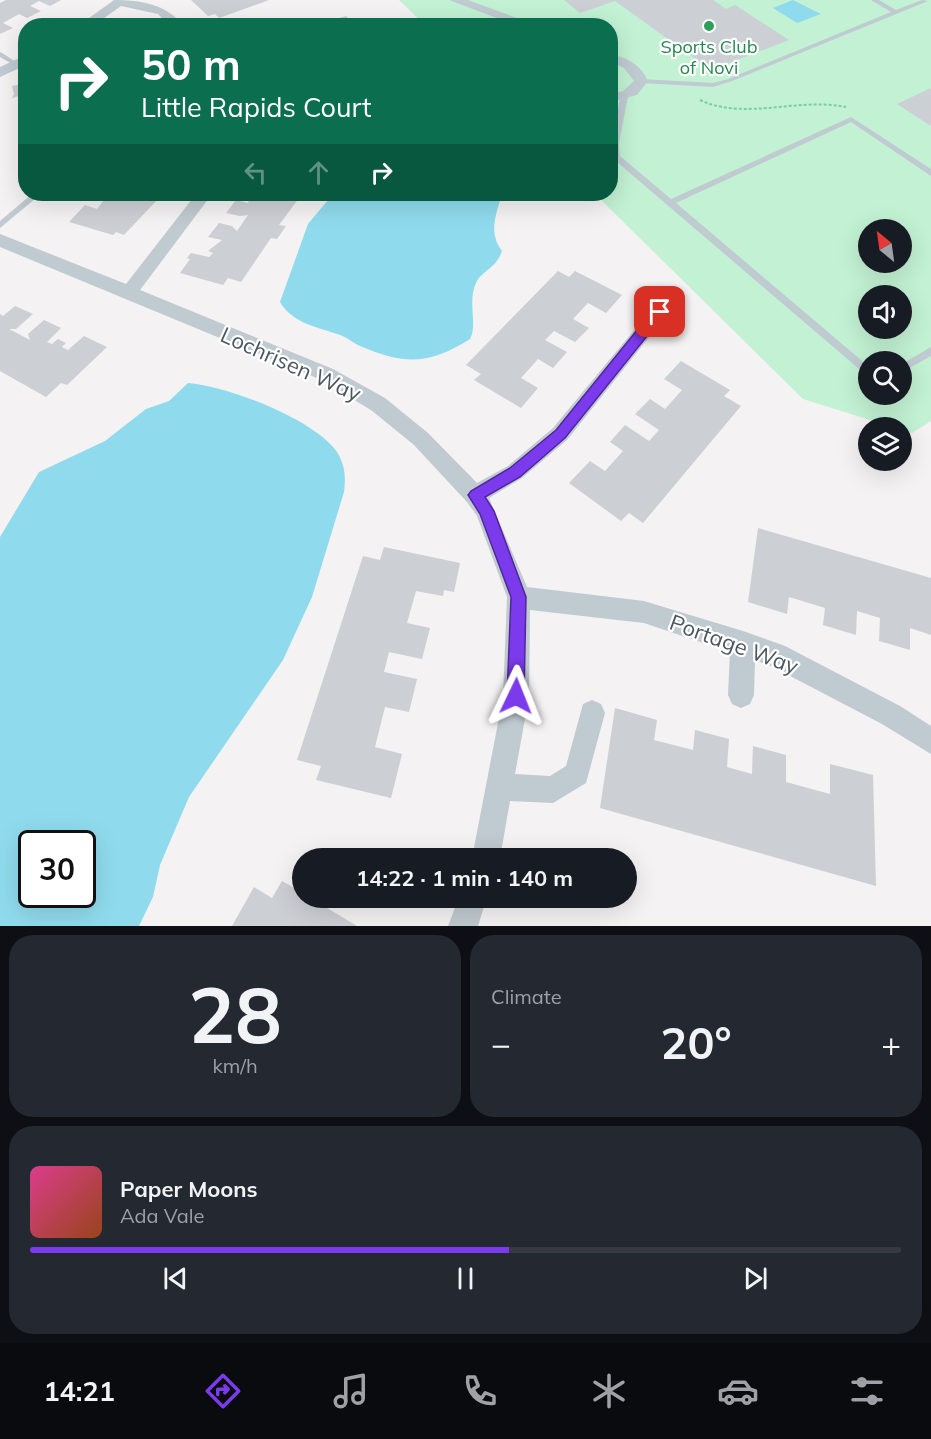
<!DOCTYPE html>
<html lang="en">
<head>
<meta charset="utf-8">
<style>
	body { margin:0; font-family:Mulish,sans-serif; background:#242831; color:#f1f3f6; height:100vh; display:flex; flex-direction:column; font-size:22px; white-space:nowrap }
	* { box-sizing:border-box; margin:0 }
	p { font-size:20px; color:#9ea1a6 }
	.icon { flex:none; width:33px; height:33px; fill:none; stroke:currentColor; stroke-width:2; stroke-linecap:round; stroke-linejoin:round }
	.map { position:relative; height:926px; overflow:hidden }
	.panel { display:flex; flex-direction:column; gap:9px; padding:9px; background:#0d0f14; flex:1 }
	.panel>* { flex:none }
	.hud { position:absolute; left:18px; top:18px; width:600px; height:183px; border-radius:24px; box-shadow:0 6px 24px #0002; background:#0b6e4f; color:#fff; overflow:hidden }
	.needle { width:39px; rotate:331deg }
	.controls { position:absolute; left:858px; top:219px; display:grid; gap:12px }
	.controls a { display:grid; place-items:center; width:54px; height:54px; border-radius:50%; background:#171b24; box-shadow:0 6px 24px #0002; font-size:30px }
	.speed { position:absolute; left:18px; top:830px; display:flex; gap:12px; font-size:30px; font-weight:700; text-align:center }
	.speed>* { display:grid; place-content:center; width:78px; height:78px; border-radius:50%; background:#171b24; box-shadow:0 6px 24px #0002; line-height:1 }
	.speed .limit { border:3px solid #111; border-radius:9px; background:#fff; color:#111 }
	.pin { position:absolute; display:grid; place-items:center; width:51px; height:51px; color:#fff; margin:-26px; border-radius:12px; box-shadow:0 3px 9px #0006 }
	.me { position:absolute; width:66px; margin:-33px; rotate:2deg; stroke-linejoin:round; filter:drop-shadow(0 0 4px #0008) }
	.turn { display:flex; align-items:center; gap:21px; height:126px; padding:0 24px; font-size:27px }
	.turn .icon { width:78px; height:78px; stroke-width:2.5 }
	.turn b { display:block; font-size:42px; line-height:51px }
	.lanes { display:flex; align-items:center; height:57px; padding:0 24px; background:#0003; justify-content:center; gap:30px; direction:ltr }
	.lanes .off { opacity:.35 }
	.big { font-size:45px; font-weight:700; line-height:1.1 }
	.panel .widget { flex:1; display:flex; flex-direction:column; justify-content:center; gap:9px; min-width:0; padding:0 21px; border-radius:24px; background:#242831 }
	.panel .dial { align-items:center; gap:0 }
	.dial b { font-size:78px; line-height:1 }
	.song { display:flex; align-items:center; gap:18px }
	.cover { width:72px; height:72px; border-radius:9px; background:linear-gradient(135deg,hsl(330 70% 55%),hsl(20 70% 35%)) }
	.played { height:6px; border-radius:3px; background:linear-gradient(90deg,#7c3aed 55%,#363941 55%) }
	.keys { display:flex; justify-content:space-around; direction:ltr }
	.heat { display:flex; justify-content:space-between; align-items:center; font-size:33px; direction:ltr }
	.panel .tiles { flex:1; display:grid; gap:9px; grid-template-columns:1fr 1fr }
	.widget:last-child { grid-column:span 2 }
	.trip { position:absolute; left:292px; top:848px; width:345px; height:60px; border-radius:30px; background:#171b24; box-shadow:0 6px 24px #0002; font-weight:700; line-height:60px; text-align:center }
	.dock { display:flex; height:96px; justify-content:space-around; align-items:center; background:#090b0e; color:#9ea1a6 }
	.dock .icon { width:42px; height:42px }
	.dock .on { color:#7c3aed }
	.dock b { font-size:27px; color:#f1f3f6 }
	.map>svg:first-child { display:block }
</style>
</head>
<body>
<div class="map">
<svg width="931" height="926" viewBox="0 0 931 926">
	<rect width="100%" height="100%" fill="#f4f2f2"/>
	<!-- green -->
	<path fill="#c2f1d3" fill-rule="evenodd" d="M399 0H931V421L912 433 803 399 595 194H610V26L425 25ZM868 230H902V262H868ZM868 296H902V328H868ZM868 362H902V394H868Z"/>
	<!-- water -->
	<path fill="#8fdbed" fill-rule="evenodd" d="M793 0 821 14 797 23 773 8Z
		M333 194H502C496 214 488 233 502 251 496 269 482 270 476 283 467 302 478 324 470 339 429 365 404 365 360 346 353 343 347 337 340 335 318 327 293 324 280 302L308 224Z
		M188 383C227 386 314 419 337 452 345 465 346 477 344 492L312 597 283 660 189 797 160 865 153 897 139 926H0V537L39 472 105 441 146 409 169 401ZM32 843H82V894H32Z"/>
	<!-- building -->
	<path fill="#cccfd4" d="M6 0H61L50 6 39 1 30 6 41 11 27 18 19 14 3 23 13 28 0 34V3Z
		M191 0H269L219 18 215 14 208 16Z
		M564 0H713L726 9 735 5 789 40 711 70 615 1 580 13Z
		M346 16 350 21 357 19 363 26H313Z
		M26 83V94L12 98 14 94 12 86Z
		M931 88V126L897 104Z
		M113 194H169L162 200 158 199 124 235 116 232 113 235 69 222 85 205 97 209 107 196Z
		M251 194H302L279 225 286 226 277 239 271 238 241 282 228 278 223 285 180 273 190 259 187 258 191 253 209 257 213 253 208 251 222 240 208 237 219 223 232 226 237 231 248 215 240 216 226 213 236 200 248 203Z
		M558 271 569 277 575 271 622 295 606 313 588 303 573 319 589 328 575 342 554 331 545 340 567 352 553 368 538 359 521 378 538 388 521 408 474 380 481 374 466 365Z
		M15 306 33 314 16 329H9L30 340 28 334 44 320 61 328 47 342 52 344 58 339 66 343 62 347 68 350 84 336 107 347 67 385 61 383 46 397 0 371V314L3 316Z
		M681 361 730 390 724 396 741 406 643 523 629 513 621 521 569 483 590 461 605 471 623 451 610 442 625 425 649 441 659 430 635 414 650 399 665 409 682 390 664 379Z
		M758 528 931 578V635L910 628V650L879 641 880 618 857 611 856 635 823 625 825 608 789 597 787 614 748 602Z
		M384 547 460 563 454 592 444 590 443 596 416 591 407 623 430 628 422 659 389 652 384 672 417 679 409 712 385 707 375 747 402 754 391 798 316 780 321 766 297 760 363 556 380 560Z
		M615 708 657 720 654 740 693 750 695 730 729 739 727 767 752 774 753 746 786 755V782L830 794V764L873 775 876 886 600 808Z
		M282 881 303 893V897H309L357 926H232L254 887 272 898Z"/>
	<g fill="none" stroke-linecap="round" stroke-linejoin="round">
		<!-- path -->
		<path stroke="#79cfa4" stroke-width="2" stroke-dasharray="3 2" stroke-linecap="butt" d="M547 19 560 26
			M700 100C745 121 798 97 846 107"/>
		<!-- lane -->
		<path fill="#c0cad1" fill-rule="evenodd" d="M871 0H879L896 10 922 0 928 1 732 81 713 87 641 83 637 81 641 79 713 83 728 79 891 12Z
			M378 19H382L389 26H382L377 20Z
			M0 52 2 53 19 64 14 65 0 57Z
			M621 94 628 96 619 143 620 156 671 199 851 117 931 169V176L851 122 676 203 868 366V375L865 374 610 156 611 143Z
			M32 194H41L0 228V221Z
			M931 347V356L902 372V364Z"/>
		<!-- street -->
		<path fill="#c0cad1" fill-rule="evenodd" d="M114 0C141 0 166 4 184 26H170L158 14 121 6 93 26H78Z
			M449 0H468L538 26H518Z
			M610 54C628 58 640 64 648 81L637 95 610 102V94L623 91 634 81 624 68 610 62Z
			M26 55V65L0 77V67Z
			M196 194H212L140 290 333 369 385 398 428 433 477 483 508 466 553 428 654 306H666L669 311 666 316 567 440 522 478 489 498 527 587 644 601 743 631 785 646 900 706 931 726V754L882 724 771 666 755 660 754 695 750 704 741 708 732 704 728 695 730 652 644 623 530 610 529 697 515 774 550 776 566 766 583 704 592 700 601 704 605 713 586 783 553 803 510 801 500 858H472L503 697 507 597 477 516 467 502 414 445 371 410 319 379 0 247V234L126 284Z
			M459 897H487L478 926H448Z"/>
	</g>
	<!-- route -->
	<path fill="#7c3aed" stroke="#51269a" stroke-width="1.5" d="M660 307 665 312 664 315 565 438 520 477 485 497 494 511 526 597 524 696 521 702 516 705 510 702 507 696 511 597 480 514 468 495 471 491 510 468 556 430 655 308Z"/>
	<!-- markers -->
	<circle fill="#2e9e5b" stroke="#fff" stroke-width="2" cx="709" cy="26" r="6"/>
	<g text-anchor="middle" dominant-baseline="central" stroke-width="4.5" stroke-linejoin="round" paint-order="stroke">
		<!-- far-leisure labels -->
		<g font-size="18" fill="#27864d" stroke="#fff">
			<text x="709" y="46">Sports Club<tspan x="709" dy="21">of Novi</tspan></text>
		</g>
		<!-- street labels -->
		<g font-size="22" fill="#4a5660" stroke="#fff">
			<text transform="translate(291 364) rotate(24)">Lochrisen Way</text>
			<text transform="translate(734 644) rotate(20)">Portage Way</text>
		</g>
	</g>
</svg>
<div class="controls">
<a><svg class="needle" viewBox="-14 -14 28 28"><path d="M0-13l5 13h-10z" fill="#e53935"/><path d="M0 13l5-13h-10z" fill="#9ea1a6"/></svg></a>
<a><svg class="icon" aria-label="sound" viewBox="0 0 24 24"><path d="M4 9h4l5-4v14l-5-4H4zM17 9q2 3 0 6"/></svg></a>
<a><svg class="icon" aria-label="search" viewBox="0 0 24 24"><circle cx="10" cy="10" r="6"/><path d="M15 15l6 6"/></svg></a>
<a><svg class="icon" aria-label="layers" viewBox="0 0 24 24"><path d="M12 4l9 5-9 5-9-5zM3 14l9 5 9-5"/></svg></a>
</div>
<div class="speed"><div class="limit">30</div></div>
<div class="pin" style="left:660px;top:312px;background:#d93025"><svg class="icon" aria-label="arrive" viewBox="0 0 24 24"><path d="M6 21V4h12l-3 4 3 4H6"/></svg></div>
<svg class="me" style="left:516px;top:696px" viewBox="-20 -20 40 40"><path d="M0-17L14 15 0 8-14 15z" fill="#7c3aed" stroke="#fff" stroke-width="4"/></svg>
<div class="trip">14:22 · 1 min · 140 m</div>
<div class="hud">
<div class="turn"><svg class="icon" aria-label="right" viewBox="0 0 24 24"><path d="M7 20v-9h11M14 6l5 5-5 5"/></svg><div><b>50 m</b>Little Rapids Court</div></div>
<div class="lanes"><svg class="icon off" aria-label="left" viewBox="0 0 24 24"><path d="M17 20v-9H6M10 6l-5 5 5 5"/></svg><svg class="icon off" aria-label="ahead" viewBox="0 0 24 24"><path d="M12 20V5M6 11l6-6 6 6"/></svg><svg class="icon" aria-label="right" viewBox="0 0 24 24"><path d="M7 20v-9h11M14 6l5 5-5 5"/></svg></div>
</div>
</div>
<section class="panel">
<div class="tiles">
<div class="widget dial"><b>28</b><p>km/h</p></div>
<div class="widget"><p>Climate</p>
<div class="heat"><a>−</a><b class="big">20°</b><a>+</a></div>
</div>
<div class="widget">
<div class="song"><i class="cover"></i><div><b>Paper Moons</b><p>Ada Vale</p></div></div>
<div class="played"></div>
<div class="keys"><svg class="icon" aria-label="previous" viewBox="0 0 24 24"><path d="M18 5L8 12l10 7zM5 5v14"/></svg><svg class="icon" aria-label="pause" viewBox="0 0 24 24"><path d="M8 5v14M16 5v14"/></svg><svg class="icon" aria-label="next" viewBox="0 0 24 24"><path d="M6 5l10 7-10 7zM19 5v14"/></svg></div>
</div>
</div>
</section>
<nav class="dock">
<b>14:21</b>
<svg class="icon on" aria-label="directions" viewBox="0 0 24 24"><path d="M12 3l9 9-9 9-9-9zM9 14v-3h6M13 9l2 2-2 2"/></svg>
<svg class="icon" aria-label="music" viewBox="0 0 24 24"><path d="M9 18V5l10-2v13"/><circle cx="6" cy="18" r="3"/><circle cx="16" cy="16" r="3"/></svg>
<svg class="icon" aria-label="phone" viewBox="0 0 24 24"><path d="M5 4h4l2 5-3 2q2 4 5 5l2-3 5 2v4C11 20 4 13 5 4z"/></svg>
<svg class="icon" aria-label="climate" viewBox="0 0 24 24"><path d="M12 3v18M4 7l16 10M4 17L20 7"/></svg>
<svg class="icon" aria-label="car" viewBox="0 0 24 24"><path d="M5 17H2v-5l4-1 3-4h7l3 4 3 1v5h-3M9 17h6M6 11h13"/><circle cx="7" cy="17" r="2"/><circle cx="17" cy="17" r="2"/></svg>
<svg class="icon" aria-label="filters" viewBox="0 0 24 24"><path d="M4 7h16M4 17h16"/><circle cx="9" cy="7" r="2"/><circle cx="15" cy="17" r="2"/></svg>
</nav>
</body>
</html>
